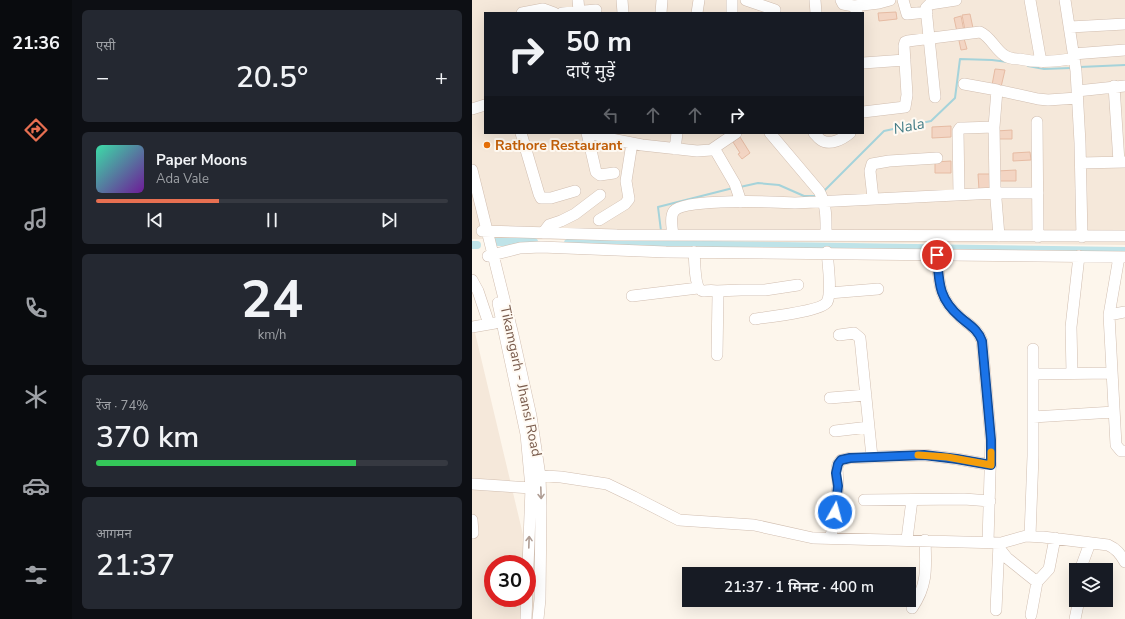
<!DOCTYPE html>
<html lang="hi">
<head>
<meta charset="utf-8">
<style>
	body { margin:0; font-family:"Nunito Sans","Noto Sans Devanagari",sans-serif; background:#242831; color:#f1f3f6; height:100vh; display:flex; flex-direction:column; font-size:15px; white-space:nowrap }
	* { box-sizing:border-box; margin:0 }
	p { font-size:13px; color:#9ea1a6 }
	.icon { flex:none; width:22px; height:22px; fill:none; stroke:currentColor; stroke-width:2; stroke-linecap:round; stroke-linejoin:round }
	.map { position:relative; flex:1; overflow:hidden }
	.panel { display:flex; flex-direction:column; gap:10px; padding:10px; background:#0d0f14; width:400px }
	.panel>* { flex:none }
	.guide { position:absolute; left:12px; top:12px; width:380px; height:122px; border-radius:0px; box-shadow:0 4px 16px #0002; background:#171b24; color:#f1f3f6; overflow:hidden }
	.fabs { position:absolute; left:597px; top:563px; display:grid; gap:8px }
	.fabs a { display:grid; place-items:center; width:44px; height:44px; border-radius:0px; background:#171b24; box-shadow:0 4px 16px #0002; font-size:20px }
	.speed { position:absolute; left:12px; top:555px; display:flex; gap:8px; font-size:20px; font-weight:700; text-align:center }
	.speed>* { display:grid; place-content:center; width:52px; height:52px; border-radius:50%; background:#171b24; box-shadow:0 4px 16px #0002; line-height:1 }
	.speed .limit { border:6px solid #d22; background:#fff; color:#111 }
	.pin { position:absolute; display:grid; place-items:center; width:34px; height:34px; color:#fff; margin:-17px; border:2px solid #fff; border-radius:50%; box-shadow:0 1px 4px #0007 }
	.me { position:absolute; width:44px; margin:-22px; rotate:7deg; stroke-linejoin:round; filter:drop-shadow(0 0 3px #0008) }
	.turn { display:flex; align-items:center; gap:14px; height:84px; padding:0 16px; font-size:18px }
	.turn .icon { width:52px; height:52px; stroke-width:2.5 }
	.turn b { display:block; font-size:28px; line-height:34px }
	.lanes { display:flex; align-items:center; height:38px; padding:0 16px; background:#0003; justify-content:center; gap:20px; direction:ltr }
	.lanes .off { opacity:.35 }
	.big { font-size:30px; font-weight:600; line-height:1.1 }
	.panel .tile { flex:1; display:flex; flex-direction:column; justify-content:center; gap:6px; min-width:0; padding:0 14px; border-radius:6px; background:#242831 }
	.panel .dial { align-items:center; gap:0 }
	.dial b { font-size:52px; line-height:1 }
	.song { display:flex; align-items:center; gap:12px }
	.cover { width:48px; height:48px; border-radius:6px; background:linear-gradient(135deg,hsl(160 70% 55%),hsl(280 70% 35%)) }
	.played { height:4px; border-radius:2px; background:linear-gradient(90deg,#e76f51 35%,#363941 35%) }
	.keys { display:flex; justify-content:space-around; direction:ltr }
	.heat { display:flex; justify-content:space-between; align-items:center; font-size:22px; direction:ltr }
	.charge { height:6px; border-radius:3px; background:linear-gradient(90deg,#34c759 74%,#363941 0) }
	.trip { position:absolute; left:210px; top:567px; width:234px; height:40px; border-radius:0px; background:#171b24; box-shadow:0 4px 16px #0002; font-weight:600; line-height:40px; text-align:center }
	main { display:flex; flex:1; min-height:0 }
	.dock { display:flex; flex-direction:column; width:72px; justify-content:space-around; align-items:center; background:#090b0e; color:#9ea1a6 }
	.dock .icon { width:28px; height:28px }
	.dock .current { color:#e76f51 }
	.dock b { font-size:18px; color:#f1f3f6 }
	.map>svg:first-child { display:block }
</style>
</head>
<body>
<main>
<nav class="dock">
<b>21:36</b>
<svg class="icon current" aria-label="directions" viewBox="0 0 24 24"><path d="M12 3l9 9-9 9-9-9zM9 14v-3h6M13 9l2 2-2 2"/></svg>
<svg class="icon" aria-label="music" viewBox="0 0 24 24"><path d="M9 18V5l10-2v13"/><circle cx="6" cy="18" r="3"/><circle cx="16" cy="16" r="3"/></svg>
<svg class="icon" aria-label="phone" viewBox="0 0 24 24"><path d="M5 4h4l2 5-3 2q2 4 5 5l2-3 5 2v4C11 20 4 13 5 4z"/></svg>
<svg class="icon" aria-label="climate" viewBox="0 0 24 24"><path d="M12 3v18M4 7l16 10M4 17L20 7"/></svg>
<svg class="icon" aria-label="car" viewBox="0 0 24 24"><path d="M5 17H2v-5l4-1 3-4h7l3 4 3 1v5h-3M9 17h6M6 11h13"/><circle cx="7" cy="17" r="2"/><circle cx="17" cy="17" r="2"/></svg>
<svg class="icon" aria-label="filters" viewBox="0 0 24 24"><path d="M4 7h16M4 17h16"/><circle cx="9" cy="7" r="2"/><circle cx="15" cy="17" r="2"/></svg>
</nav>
<section class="panel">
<div class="tile"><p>एसी</p>
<div class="heat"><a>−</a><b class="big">20.5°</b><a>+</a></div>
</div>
<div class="tile">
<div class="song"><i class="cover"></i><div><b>Paper Moons</b><p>Ada Vale</p></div></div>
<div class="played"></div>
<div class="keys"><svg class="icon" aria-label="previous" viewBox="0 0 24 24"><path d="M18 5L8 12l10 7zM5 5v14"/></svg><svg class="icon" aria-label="pause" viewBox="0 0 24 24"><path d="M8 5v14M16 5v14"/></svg><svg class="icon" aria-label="next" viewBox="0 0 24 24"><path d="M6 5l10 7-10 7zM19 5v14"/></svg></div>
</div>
<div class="tile dial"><b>24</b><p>km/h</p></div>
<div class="tile"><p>रेंज · 74%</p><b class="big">370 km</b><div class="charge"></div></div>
<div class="tile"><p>आगमन</p><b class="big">21:37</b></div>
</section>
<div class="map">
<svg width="653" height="619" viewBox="0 0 653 619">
	<rect width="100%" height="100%" fill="#fdf6ec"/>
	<!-- residential -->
	<path fill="#f5e8da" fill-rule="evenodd" d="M0 0H653V245L0 239ZM13 13H391V133H13Z
		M0 320 71 619H0ZM21 564H55V598H21Z"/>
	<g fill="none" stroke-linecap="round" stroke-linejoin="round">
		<!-- stream -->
		<path stroke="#a5d3da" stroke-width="2" d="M556 66 572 69 599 68
			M608 67 653 65
			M268 187 286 183 307 185 332 196H344
			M351 192 412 131 459 121 483 98 488 59 520 60 536 62
			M189 231 186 207 261 188"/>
		<!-- canal -->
		<path stroke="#bfe3e8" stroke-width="8" d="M20 242H62
			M96 243 653 251
			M0 245H5"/>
	</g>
	<!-- building -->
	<path fill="#f3d5c3" stroke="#e6bba3" d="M424 12 425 19 407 21 406 13Z
		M498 14 501 28 493 30 490 15Z
		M489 16 492 31 485 32 482 18Z
		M491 35 495 49 489 50 486 36Z
		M523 69 533 70 529 87 520 85Z
		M479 126V137L460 138V127Z
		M540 130V139H524V131Z
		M268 137 278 153 270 159 266 154 268 153 261 142Z
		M558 152 559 160 541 161V153Z
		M479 161V173H463V162Z
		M544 170V181H525V171Z
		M506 174H519V190H507Z"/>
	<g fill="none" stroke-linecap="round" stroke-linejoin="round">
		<defs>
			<path id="minor" d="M106 0 107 11
				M150 0 151 13
				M274 0 303 10
				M343 0 344 13
				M369 0 371 4 382 6 385 13
				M431 0 435 14 455 12
				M558 0 569 62
				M593 0 604 71 608 143 610 237
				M382 6 407 3 418 0
				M50 13 71 9 82 13
				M90 13 124 10
				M189 13 190 0
				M225 13 227 0
				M260 13V0
				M598 27 653 24
				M601 54 653 50
				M391 63 433 60
				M492 84 525 90 566 99 576 100 605 98
				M642 86 647 162
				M525 90 522 127 523 187 527 236
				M605 91 653 86
				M463 97 454 8 458 4 484 0
				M0 109 13 105
				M391 112 433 107 435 95 432 46 433 42 436 41 508 32C518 36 523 49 532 55 536 58 542 59 547 59 566 63 583 62 602 58
				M565 122 566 237
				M49 133 67 194 69 198H79L103 191
				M115 133 124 172 128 175 142 173
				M119 133 134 138 170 145 225 151 239 150 264 133
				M298 133 347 191C355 205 354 220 354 235
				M342 133C344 135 346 138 349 140 358 146 371 139 378 133
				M242 148 263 184 269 202
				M203 149 205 133
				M609 163 653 162
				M0 170 41 335 59 416 68 476 69 507 68 599 66 619
				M487 195 486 131 488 128H492L522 127
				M401 198 398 171 400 164 417 161 465 158
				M127 220 153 204 157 199 154 181 160 143
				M10 231 145 235 653 236
				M71 233 77 225 89 221 103 214 128 195
				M201 235C200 228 198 216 202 211 212 198 305 202 323 203L524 193H566
				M222 252C223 260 222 289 231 291 235 291 239 290 244 291L246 295 245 355
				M465 255C467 282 466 298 488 317 497 325 506 329 510 341L519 440 516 542
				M16 256 48 248 69 247 194 252 653 257
				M647 257 637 315 644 445 649 451H653
				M0 280 6 291 17 324
				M244 291 269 290H293L326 285
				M357 293 406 289
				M160 296 226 288
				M26 303 54 434 59 488 54 619
				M637 315 653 312
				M283 319C296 317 350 311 355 302 360 293 356 263 355 252
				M0 327 23 323
				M367 335 382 333 388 338 400 457
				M600 373 599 327 607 256
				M561 374 640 373
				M358 398 394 395
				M561 417 642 412
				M363 431 397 427
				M58 475 89 477 135 484 162 497 207 520 282 525 341 538 529 543 554 536 571 537 636 545C645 549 648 554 653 562
				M0 484 59 488
				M392 500 492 499 518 501
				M0 520 1 533
				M558 536 561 456V349
				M359 538 366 486 365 468 366 464 369 460 378 458 452 455 485 459 519 465
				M435 539 440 500
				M527 548 535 558 565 582
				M608 570 618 543
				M440 608C456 585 454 567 453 540
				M524 610 527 543
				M559 615 565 582 577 569 583 538
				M603 619 607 600"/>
		</defs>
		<!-- minor casing -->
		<use href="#minor" stroke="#d1beb0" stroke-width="12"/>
		<!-- minor -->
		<use href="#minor" stroke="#fff" stroke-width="11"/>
	</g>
	<!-- one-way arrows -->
	<defs><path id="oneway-shaft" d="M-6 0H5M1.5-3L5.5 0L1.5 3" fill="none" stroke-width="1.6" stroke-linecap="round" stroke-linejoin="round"/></defs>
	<g stroke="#af9d94">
		<use href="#oneway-shaft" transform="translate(69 493) rotate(88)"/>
		<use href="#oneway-shaft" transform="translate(57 542) rotate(-88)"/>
	</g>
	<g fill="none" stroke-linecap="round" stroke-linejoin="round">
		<defs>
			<path id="route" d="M363 512 366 486 364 473 366 464 369 460 378 458 452 455 485 459 519 465V440L510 341C506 329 497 325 488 317 466 298 467 282 465 255"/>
		</defs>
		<!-- route casing -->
		<use href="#route" stroke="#114b97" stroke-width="10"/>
		<!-- route -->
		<use href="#route" stroke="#1a73e8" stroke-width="7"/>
		<!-- slow -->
		<path stroke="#f59e0b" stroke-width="7" d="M446 455 475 457 519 465V452"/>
	</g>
	<!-- markers -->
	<circle fill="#e8710a" stroke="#fffaf3" stroke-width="1.5" cx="15" cy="145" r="4"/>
	<g text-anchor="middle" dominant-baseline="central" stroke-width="4" stroke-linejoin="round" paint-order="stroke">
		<!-- food labels -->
		<g font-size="14" font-weight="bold" fill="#c56008" stroke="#fffaf3" text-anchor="start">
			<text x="23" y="145">Rathore Restaurant</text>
		</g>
		<!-- street labels -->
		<g font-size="14" fill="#7a5c4d" stroke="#fffaf3">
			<text transform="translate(49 381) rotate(78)">Tikamgarh - Jhansi Road</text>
		</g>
		<!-- water labels -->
		<g font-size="15" font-style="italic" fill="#437c86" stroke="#fffaf3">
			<text transform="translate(437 126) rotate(-11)">Nala</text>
		</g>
	</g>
</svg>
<div class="fabs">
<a><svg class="icon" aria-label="layers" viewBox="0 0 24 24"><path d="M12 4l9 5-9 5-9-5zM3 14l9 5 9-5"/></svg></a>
</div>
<div class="speed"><div class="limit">30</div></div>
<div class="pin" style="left:465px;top:255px;background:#d93025"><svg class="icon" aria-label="arrive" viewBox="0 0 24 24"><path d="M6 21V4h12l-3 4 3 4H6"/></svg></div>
<svg class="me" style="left:363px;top:512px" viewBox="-20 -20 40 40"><circle r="17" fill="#1a73e8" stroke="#fff" stroke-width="3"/><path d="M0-11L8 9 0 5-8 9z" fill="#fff"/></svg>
<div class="trip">21:37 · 1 मिनट · 400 m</div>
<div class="guide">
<div class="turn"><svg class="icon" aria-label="right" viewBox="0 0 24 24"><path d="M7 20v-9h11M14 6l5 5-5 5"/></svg><div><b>50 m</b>दाएँ मुड़ें</div></div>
<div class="lanes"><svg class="icon off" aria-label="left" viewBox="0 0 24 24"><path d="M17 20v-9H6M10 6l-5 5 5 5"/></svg><svg class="icon off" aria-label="ahead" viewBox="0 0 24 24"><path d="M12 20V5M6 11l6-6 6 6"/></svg><svg class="icon off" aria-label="ahead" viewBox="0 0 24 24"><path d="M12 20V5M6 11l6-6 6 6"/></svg><svg class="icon" aria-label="right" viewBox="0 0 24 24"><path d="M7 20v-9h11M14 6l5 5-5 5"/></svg></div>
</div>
</div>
</main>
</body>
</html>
